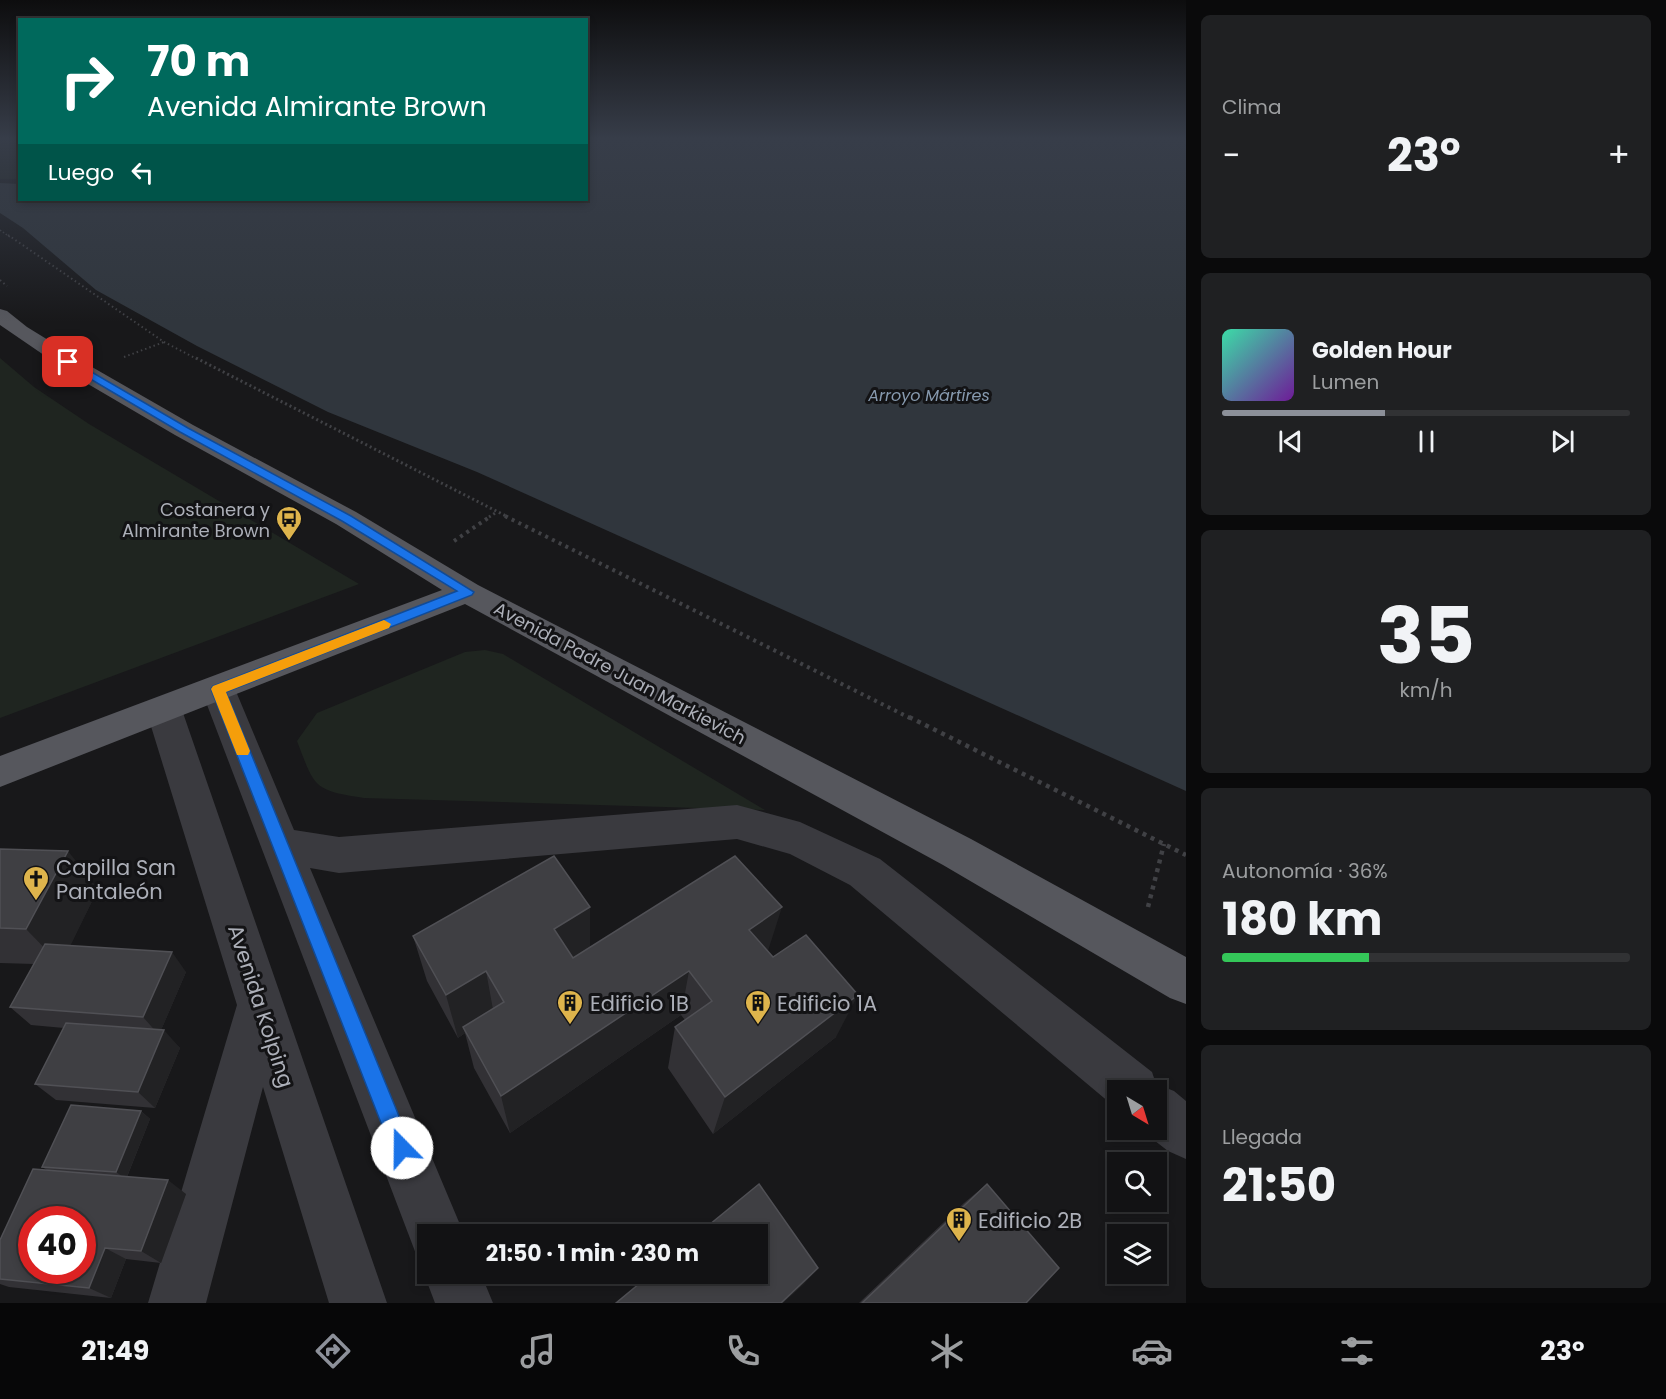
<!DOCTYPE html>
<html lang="es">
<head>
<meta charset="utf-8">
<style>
	body { margin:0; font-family:Poppins,sans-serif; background:#1f2022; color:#f1f3f6; height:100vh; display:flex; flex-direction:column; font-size:22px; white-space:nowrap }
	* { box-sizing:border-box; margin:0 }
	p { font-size:20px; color:#9c9ea0 }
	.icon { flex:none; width:33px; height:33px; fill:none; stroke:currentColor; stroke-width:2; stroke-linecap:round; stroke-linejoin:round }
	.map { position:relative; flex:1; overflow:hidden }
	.details { display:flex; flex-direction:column; gap:15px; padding:15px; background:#0a0a0b; width:480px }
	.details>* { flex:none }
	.guide { position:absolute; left:18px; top:18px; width:570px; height:183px; border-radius:0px; box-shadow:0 3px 9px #0003,0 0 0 2px #313234; background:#00695c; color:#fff; overflow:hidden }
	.needle { width:39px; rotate:142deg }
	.buttons { position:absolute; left:1107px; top:1080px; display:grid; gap:12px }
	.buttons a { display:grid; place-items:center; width:60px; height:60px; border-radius:0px; background:#121214; box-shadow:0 3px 9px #0003,0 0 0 2px #313234; font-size:30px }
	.speed { position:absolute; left:18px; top:1206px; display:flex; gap:12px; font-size:30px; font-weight:700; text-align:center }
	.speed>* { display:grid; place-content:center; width:78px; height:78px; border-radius:50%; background:#121214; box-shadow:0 3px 9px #0003,0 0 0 2px #313234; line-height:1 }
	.speed .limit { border:9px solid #d22; background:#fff; color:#111 }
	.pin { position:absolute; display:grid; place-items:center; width:51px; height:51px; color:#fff; margin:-26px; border-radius:12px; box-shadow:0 3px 9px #0006 }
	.me { position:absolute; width:66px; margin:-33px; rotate:338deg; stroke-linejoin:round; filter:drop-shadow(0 0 4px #0008) }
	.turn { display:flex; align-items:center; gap:21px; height:126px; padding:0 30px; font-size:27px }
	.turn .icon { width:78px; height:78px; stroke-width:2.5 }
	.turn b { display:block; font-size:42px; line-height:51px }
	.then { display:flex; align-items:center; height:57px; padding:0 30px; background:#0003; gap:12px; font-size:22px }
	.big { font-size:45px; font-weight:700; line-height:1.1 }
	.details .widget { flex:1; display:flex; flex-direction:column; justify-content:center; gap:9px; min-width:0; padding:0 21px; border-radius:9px; background:#1f2022 }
	.details .dial { align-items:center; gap:0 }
	.dial b { font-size:78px; line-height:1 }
	.song { display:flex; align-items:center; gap:18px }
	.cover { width:72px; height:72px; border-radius:9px; background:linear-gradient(135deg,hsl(160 70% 55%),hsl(280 70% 35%)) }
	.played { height:6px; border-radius:3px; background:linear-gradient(90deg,#8c9099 40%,#313234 40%) }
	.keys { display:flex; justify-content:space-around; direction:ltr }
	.heat { display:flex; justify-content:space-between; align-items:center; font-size:33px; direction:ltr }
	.charge { height:9px; border-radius:4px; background:linear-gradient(90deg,#34c759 36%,#313234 0) }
	.trip { position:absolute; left:417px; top:1224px; width:351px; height:60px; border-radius:0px; background:#121214; box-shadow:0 3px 9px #0003,0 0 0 2px #313234; font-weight:700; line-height:60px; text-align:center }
	.tabs { display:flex; height:96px; justify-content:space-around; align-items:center; background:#070708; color:#9c9ea0 }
	.tabs .icon { width:42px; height:42px }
	.tabs .active { color:#8c9099 }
	.tabs b { font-size:27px; color:#f1f3f6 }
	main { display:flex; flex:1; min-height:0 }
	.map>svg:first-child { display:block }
</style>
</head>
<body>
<main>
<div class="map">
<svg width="1186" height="1303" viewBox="0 0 1186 1303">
	<rect width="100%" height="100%" fill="#18181a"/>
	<!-- green -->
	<path fill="#1f2520" d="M0 139H19V179H0Z
		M0 358 34 387 89 424 359 584 0 718Z
		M485 650 503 654 765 810 364 798C313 790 315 788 297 741L317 713 465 652Z"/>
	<!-- water -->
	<path fill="#30363d" d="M587 139H1186V791L477 472 328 412 197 346 96 290 23 228 0 213V183L19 184 20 200H586Z"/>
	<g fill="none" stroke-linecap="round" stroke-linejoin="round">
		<!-- path-far4 -->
		<path stroke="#404145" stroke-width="1.5" stroke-dasharray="1.5 2" stroke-linecap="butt" d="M0 230 10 237"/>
		<!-- path-far3 -->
		<path stroke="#404145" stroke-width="2" stroke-dasharray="1.5 3" stroke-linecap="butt" d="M8 235 164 342 199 360
			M0 280 7 286
			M124 357 164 342"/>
		<!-- path-far2 -->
		<path stroke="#404145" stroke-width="3" stroke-dasharray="2 3" stroke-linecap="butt" d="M196 358 508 517
			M489 517 497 512"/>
		<!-- path-far1 -->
		<path stroke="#404145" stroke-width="4" stroke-dasharray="3 4.5" stroke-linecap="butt" d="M505 516 912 719
			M454 541 491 516"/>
		<!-- path -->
		<path stroke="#404145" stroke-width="4.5" stroke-dasharray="4 5" stroke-linecap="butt" d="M909 717 1186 855
			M1148 907 1164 844"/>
		<!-- minor -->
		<path fill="#3a3a3f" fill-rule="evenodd" d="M218 676 230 680 235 689 294 830 339 837 737 805 800 822 880 859 1152 1072 1156 1084 1174 1091 1186 1101V1159L1168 1151 1141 1130H1156V1090H1118L1116 1108 850 885 790 854 737 839 339 873 310 868 464 1234H428V1258L416 1254 201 689 206 680Z
			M164 697 176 701 182 710 387 1303H329L263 1087 206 1303H148L237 1005 146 710 152 701Z
			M428 1264V1274H481L493 1303H435L424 1274Z"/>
		<!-- major -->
		<path fill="#56575d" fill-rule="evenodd" d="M0 309 7 311 27 327 92 367 193 425 356 512 478 585 971 839 1186 957V1004L1170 998 943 865 465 604 0 787V756L442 590 336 524 175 435 76 377 0 325Z"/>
	</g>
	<!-- wall -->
	<path fill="#323135" d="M0 849 98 889 70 945 186 972 161 1030 180 1048 155 1108 56 1100 35 1084 64 1028 31 1025 10 1007 34 964 0 963Z
		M590 907V948L768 951 836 1037 713 1134 668 1068 675 1027 685 1020 681 1015 510 1133 474 1068 465 1033 458 1038 427 981 413 936Z
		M141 1111 150 1119 127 1177 186 1194 161 1263 126 1259 111 1298 9 1287 0 1284V1240L47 1170 42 1167Z
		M987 1184 1026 1303H859L964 1203Z"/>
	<!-- shaded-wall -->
	<path fill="#222224" d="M68 851 98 889 61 965 26 929Z
		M590 907V954L557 975 554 929Z
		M782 907 767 954 749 930Z
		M172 952 186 972 159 1035 143 1017Z
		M486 971 494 1015 463 1027 465 1033 458 1038 446 995Z
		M689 971 681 1015 510 1133 501 1096Z
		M858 995 836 1037 713 1134 725 1097Z
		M164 1030 180 1048 155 1108 138 1092Z
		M141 1111 150 1119 126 1179 116 1172Z
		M168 1180 186 1194 161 1263 141 1251Z
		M105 1248 126 1259 111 1298 89 1288Z
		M818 1268 804 1284 783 1303H781Z"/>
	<!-- building -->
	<path fill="#3f3f43" stroke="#505055" stroke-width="1.5" fill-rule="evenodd" d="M0 849 68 851 26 929 0 928Z
		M554 856 590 907 554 929 573 958 735 856 782 907 749 930 773 957 806 935 858 995 725 1097 675 1027 712 1001 689 971 501 1096 463 1027 504 1002 486 971 446 995 413 936Z
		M45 944 172 952 143 1017 10 1007Z
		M66 1023 164 1030 138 1092 35 1084Z
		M71 1105 141 1111 116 1172 42 1167Z
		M33 1169 168 1180 141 1251 105 1248 89 1288 0 1279V1240ZM32 1220H82V1270H32Z
		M759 1184 818 1268 781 1303H616L651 1274H758V1234H698Z
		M987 1184 1059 1268 1026 1303H862Z"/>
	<!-- sky -->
	<linearGradient id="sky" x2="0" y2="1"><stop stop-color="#0d0d0e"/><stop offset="0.43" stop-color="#373d49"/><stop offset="1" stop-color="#373d49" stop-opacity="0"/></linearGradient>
	<rect width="1186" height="322" fill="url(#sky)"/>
	<!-- route -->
	<path fill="#1a73e8" stroke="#114b97" stroke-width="1.5" d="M65 360H71L188 428 351 516 474 592 472 595 226 692 412 1148 409 1156 402 1159 394 1156 211 689 213 686 457 591 342 521 180 432 65 364Z"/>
	<!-- slow -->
	<path fill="#f59e0b" d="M384 620 391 624 389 628 226 692 250 751 248 755H237L211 689 213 686Z"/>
	<!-- icons -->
	<defs>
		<symbol id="bus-pin" viewBox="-11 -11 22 30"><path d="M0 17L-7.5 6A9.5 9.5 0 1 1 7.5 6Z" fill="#deb44c" stroke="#131315"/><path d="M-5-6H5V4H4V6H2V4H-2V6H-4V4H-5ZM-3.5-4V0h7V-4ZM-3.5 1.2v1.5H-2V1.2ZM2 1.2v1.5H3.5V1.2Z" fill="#111"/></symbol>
		<symbol id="church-pin" viewBox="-11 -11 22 30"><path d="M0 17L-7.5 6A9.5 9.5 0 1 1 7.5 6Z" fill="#deb44c" stroke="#131315"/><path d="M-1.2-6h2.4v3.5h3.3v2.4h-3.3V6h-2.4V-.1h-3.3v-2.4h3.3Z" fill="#111"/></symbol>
		<symbol id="building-pin" viewBox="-11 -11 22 30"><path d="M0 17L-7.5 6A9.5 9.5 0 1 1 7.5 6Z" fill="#deb44c" stroke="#131315"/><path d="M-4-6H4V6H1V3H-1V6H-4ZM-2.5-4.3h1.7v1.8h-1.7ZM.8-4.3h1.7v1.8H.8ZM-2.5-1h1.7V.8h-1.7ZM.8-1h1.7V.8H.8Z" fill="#111"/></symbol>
	</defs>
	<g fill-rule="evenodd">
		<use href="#bus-pin" x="274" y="504" width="30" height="40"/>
		<use href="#church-pin" x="21" y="864" width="30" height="40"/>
		<use href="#building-pin" x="555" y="988" width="30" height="40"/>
		<use href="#building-pin" x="743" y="988" width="30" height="40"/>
		<use href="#building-pin" x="944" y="1205" width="30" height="40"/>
	</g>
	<g text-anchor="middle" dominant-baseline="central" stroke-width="6" stroke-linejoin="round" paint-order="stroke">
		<!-- far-water labels -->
		<g font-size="16" font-style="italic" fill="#879aaf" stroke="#131315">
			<text x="929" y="395">Arroyo Mártires</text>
		</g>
		<!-- poi labels -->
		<g font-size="18" fill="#acafb8" stroke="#131315" text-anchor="end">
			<text x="270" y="509">Costanera y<tspan x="270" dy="21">Almirante Brown</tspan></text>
		</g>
		<!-- street labels -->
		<g font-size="18" fill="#acafb8" stroke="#131315">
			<text transform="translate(620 673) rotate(28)">Avenida Padre Juan Markievich</text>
		</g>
		<!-- near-poi labels -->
		<g font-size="21" fill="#acafb8" stroke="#131315" text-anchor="start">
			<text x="56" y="867">Capilla San<tspan x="56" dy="24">Pantaleón</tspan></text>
			<text x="590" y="1003">Edificio 1B</text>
			<text x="777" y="1003">Edificio 1A</text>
			<text x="978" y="1220">Edificio 2B</text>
		</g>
		<!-- near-street labels -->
		<g font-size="21" fill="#acafb8" stroke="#131315">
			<text transform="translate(261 1006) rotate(72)">Avenida Kolping</text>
		</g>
	</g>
</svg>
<div class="buttons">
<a><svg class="needle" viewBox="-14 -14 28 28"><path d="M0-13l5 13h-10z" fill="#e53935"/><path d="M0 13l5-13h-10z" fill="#9c9ea0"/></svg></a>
<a><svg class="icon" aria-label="search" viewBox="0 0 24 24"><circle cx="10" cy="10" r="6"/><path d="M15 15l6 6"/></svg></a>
<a><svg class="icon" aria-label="layers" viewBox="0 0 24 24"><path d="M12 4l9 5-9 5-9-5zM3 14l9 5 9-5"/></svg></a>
</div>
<div class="speed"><div class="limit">40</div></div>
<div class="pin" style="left:68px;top:362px;background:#d93025"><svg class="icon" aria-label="arrive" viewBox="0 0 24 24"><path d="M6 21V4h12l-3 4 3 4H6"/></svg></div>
<svg class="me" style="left:402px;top:1148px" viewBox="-20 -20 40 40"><circle r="19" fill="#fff"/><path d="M0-13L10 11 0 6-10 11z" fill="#1a73e8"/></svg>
<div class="trip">21:50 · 1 min · 230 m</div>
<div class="guide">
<div class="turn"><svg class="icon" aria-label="right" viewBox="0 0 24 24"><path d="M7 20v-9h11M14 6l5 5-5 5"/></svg><div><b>70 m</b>Avenida Almirante Brown</div></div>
<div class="then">Luego<svg class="icon" aria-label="left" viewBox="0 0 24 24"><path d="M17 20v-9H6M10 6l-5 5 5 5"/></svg></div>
</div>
</div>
<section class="details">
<div class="widget"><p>Clima</p>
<div class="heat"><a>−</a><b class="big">23°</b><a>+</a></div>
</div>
<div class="widget">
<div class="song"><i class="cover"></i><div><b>Golden Hour</b><p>Lumen</p></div></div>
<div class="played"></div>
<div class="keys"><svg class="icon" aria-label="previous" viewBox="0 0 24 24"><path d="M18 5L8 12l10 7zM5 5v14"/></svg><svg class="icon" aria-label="pause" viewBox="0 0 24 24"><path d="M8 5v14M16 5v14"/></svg><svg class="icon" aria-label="next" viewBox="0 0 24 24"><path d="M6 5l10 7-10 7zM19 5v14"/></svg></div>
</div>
<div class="widget dial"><b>35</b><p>km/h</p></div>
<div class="widget"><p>Autonomía · 36%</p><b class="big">180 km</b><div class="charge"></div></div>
<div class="widget"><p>Llegada</p><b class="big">21:50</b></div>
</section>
</main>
<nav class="tabs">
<b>21:49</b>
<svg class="icon active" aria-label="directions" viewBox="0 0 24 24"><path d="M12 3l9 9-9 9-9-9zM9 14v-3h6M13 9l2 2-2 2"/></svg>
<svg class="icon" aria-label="music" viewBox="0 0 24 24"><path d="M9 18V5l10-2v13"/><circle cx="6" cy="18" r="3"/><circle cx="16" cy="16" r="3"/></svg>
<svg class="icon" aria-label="phone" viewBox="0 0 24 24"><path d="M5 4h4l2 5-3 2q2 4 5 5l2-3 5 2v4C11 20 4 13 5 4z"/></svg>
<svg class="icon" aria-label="climate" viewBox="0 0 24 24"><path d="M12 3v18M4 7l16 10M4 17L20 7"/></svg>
<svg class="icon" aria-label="car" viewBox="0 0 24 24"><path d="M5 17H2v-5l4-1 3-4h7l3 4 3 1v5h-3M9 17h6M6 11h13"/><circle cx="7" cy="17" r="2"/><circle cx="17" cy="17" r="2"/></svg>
<svg class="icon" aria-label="filters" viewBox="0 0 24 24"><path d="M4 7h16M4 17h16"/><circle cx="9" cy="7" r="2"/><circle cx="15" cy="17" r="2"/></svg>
<b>23°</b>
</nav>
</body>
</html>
